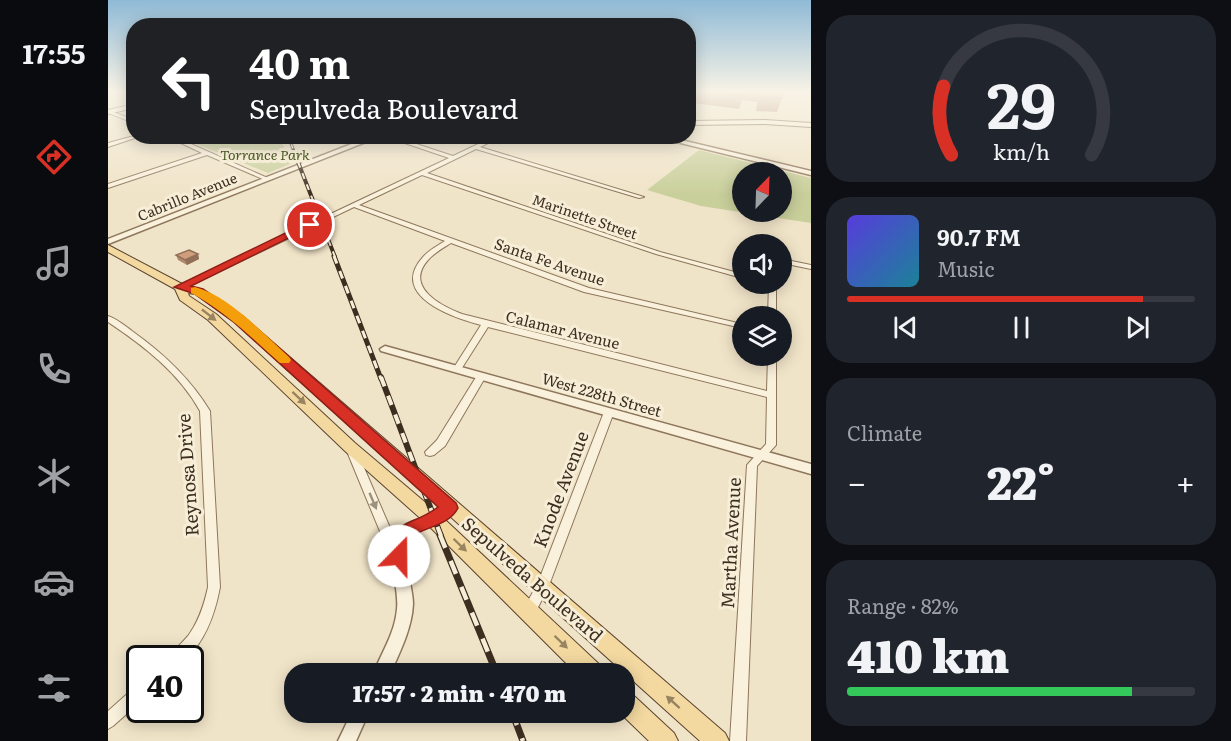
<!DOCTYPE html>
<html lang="en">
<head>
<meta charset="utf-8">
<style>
	body { margin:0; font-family:Literata,serif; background:#20242c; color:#f1f3f6; height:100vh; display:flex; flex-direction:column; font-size:22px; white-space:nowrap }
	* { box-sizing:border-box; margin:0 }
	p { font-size:20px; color:#9ea1a6 }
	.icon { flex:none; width:33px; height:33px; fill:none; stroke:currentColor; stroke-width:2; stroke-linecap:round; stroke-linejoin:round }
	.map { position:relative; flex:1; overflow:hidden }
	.sheet { display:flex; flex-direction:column; gap:15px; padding:15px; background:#0d0f14; width:420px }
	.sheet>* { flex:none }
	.hud { position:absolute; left:18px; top:18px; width:570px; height:126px; border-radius:24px; box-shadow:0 3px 15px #0003; background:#202124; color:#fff; overflow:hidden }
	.needle { width:39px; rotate:23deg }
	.fabs { position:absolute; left:624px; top:162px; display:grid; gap:12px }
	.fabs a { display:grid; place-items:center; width:60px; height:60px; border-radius:50%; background:#171b24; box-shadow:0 3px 15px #0003; font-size:30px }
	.speed { position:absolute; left:18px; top:645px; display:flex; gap:12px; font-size:30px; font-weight:700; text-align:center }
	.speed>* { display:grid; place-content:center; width:78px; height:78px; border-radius:50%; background:#171b24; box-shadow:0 3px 15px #0003; line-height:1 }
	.speed .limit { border:3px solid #111; border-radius:9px; background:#fff; color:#111 }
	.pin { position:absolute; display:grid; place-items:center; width:51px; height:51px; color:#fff; margin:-26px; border:3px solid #fff; border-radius:50%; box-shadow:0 2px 6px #0007 }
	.me { position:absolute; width:66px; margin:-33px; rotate:22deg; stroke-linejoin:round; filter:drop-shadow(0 0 4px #0008) }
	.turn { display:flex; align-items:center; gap:21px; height:126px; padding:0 24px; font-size:27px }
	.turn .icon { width:78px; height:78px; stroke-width:2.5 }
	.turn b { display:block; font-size:42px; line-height:51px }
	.big { font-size:45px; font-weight:800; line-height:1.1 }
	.sheet .card { flex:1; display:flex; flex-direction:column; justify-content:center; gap:9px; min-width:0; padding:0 21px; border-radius:24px; background:#20242c }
	.sheet .dial { align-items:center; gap:0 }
	.dial svg { height:156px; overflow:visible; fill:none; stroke:#363941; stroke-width:7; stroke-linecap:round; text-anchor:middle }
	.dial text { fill:#f1f3f6; stroke:none }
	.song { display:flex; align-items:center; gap:18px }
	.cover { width:72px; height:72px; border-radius:9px; background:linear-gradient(135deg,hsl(250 70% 55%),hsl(190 70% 35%)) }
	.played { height:6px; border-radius:3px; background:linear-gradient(90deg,#d93025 85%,#363941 85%) }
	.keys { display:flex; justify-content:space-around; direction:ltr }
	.heat { display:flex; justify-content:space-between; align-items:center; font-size:33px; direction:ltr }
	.charge { height:9px; border-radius:4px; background:linear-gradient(90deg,#34c759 82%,#363941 0) }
	.trip { position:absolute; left:176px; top:663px; width:351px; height:60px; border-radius:24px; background:#171b24; box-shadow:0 3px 15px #0003; font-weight:800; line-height:60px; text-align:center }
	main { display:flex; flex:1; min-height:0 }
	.tabs { display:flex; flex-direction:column; width:108px; justify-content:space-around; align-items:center; background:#090b0e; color:#9ea1a6 }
	.tabs .icon { width:42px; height:42px }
	.tabs .selected { color:#d93025 }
	.tabs b { font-size:27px; color:#f1f3f6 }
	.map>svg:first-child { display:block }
</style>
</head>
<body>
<main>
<nav class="tabs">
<b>17:55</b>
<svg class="icon selected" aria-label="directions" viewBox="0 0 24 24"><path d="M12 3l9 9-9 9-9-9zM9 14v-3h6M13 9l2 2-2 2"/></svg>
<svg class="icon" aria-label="music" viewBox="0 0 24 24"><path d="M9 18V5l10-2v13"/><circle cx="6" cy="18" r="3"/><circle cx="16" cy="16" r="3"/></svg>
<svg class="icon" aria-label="phone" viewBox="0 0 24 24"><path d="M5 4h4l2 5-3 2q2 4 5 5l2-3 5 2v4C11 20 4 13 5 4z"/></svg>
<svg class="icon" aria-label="climate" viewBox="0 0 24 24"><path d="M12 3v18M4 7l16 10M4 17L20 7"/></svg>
<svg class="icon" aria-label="car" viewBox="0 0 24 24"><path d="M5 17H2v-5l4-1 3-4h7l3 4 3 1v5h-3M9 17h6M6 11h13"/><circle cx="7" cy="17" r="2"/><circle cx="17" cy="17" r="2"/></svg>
<svg class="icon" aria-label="filters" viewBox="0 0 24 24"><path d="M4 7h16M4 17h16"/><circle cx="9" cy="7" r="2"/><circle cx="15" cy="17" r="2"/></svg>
</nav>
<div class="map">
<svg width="703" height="741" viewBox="0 0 703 741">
	<rect width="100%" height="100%" fill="#f0e4c8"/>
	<!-- green -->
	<path fill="#c9cf9b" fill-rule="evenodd" d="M71 137H172L182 164 160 173 155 171Z
		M591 150 703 178V223L593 206 539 190ZM634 172H674V212H634Z"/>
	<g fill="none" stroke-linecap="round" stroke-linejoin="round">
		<defs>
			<path id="minor" d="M0 110 26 120V123L0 113Z
				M26 136H33L0 147V143Z
				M58 136H65L162 179 157 180 99 155 0 188V184L94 153Z
				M276 136H284L345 156 387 136H394L372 147 536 197 531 198 368 149 319 173 552 252 634 274V278L548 254 314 175 251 205 481 288 634 324V328L476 292 343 243C335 248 326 253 320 260 296 287 333 306 354 314L659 391 660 356H668V445L649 466 638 741H622L639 465 658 444 659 397 380 327 352 371H346L345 369 373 325C346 318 280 296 315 257 321 250 329 246 337 241L246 207 75 289H69L68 287 341 158Z
				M674 259 703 265V269L674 263Z
				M661 284H668V316H660Z
				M0 316C9 319 16 325 24 331 55 353 82 378 102 411L112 587C107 614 98 639 79 658H62C66 649 74 643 80 636 91 621 96 605 100 587L92 411C71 373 36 346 0 322Z
				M373 373 378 376 337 446 326 455 322 456 318 455 317 452 329 440 370 374Z
				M501 409 504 410 506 412 440 588 426 615 421 617 416 615 414 611 429 585 496 412 498 410Z
				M243 445 247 446 248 449 295 558 293 562 289 563 285 562 283 558 238 449 239 446Z
				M32 685V702L5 726 0 729V711L27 687Z"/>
			<path id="tertiary" d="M264 136H273L0 244V239Z
				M544 136H556L703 171V175Z
				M277 346 703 464V474L273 351 272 349Z
				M342 502 347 504 349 508C338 527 307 526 300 540 293 557 305 586 305 604 304 628 292 652 282 674H265C274 652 287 633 289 609 292 585 272 541 297 525 303 521 311 520 318 517 327 513 333 506 342 502Z
				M244 712H261L248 741H230Z"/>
			<path id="secondary" d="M26 104V108L0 114V110Z
				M657 120 703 123V127L657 124 580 125V121Z"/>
			<path id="primary" d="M0 245 76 285 95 290 134 316 617 733 621 741H592L126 322 87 294 80 293 81 296 108 314 247 443 332 515 493 666 495 674H469L320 525 237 451 100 320 72 300 67 289 0 252Z
				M516 691 524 694 566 733 570 741H541L511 712H516Z"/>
		</defs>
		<!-- minor casing -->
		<use href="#minor" stroke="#8d765c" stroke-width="2"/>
		<!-- tertiary casing -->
		<use href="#tertiary" stroke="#8d765c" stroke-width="3"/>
		<!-- secondary casing -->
		<use href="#secondary" stroke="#6f573f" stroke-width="2"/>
		<!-- primary casing -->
		<use href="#primary" stroke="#5b4430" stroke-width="2"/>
		<!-- minor -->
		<use href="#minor" fill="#faf1dc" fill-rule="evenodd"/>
		<!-- tertiary -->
		<use href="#tertiary" fill="#faf1dc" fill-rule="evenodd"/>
		<!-- secondary -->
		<use href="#secondary" fill="#faf1dc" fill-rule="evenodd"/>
		<!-- primary -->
		<use href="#primary" fill="#f3d9a0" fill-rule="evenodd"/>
		<defs>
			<path id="rail-far4" d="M180 136 191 164"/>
			<path id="rail-far3" d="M190 162 227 257"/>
			<path id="rail-far2" d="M226 256 273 379"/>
			<path id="rail-far1" d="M273 377 333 536"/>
			<path id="rail" d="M332 535 389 674
				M404 712 415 741"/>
		</defs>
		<!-- rail-far4 casing -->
		<use href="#rail-far4" stroke="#3d2e20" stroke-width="3"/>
		<!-- rail-far3 casing -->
		<use href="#rail-far3" stroke="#3d2e20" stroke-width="4"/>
		<!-- rail-far2 casing -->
		<use href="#rail-far2" stroke="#3d2e20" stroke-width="5"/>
		<!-- rail-far1 casing -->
		<use href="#rail-far1" stroke="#3d2e20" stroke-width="6"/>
		<!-- rail casing -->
		<use href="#rail" stroke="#3d2e20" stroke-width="7"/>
		<!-- rail-far4 -->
		<use href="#rail-far4" stroke="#f7eed8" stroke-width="1.5" stroke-dasharray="4.5" stroke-linecap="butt"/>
		<!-- rail-far3 -->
		<use href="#rail-far3" stroke="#f7eed8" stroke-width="2" stroke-dasharray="6" stroke-linecap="butt"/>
		<!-- rail-far2 -->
		<use href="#rail-far2" stroke="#f7eed8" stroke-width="3" stroke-dasharray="8" stroke-linecap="butt"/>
		<!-- rail-far1 -->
		<use href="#rail-far1" stroke="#f7eed8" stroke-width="4" stroke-dasharray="10" stroke-linecap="butt"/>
		<!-- rail -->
		<use href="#rail" stroke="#f7eed8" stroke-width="4.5" stroke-dasharray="14" stroke-linecap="butt"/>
	</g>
	<!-- wall -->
	<path fill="#b2896c" d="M587 91H674V98L669 112 648 111 649 102 634 100 631 109 585 103Z
		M90 254 91 259 79 265 70 260 68 255Z"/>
	<!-- shaded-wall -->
	<path fill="#916f58" d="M90 254 91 259 79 265 77 260Z"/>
	<!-- building -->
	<path fill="#cf9f7d" stroke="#916f58" stroke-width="1.5" d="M603 91H636L635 95Z
		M653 91H674V98L652 97Z
		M81 250 90 254 77 260 68 255Z"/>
	<!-- one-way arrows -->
	<defs><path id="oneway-solid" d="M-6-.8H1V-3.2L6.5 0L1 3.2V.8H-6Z" transform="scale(1.5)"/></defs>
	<g fill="#988460">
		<use href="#oneway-solid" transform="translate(101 315) rotate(38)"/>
		<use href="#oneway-solid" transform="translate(191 398) rotate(43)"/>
		<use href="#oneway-solid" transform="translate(352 545) rotate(44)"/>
		<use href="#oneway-solid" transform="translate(453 642) rotate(44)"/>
		<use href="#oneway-solid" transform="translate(565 702) rotate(-138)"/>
	</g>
	<use fill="#9c907e" href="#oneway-solid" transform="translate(265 501) rotate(67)"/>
	<!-- sky -->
	<linearGradient id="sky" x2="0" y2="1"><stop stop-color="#8fbad6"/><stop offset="0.47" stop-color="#f8f3e6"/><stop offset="1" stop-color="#f8f3e6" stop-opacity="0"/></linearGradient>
	<rect width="703" height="195" fill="url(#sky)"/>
	<!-- route -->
	<path fill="#d93025" stroke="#8d1f18" stroke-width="1.5" d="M198 223 207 225 83 286 95 289 135 316 348 503 350 508C340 528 312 526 304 539 300 545 301 554 298 561L291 564 284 561 282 556C291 513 301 529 330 507L126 322 87 294 66 287Z"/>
	<!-- slow -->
	<path fill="#f59e0b" d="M87 287C123 297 154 333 181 357L183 360 181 363H172C143 337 117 311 83 293V288Z"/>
	<g text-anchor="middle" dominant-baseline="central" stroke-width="6" stroke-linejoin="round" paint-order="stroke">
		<!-- far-park labels -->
		<g font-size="14" font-style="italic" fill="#4d5a26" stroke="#f7eed8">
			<text x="157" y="154">Torrance Park</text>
		</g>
		<!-- far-street labels -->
		<g font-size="14" fill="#3d2e20" stroke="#f7eed8">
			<text transform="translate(79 196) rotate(-22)">Cabrillo Avenue</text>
			<text transform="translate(477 216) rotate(19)">Marinette Street</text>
		</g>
		<!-- street labels -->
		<g font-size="15" fill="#3d2e20" stroke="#f7eed8">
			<text transform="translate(442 261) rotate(19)">Santa Fe Avenue</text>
			<text transform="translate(455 329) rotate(14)">Calamar Avenue</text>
			<text transform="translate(494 394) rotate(16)">West 228th Street</text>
		</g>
		<!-- near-street labels -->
		<g font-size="18" fill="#3d2e20" stroke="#f7eed8">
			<text transform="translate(79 475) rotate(-94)">Reynosa Drive</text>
			<text transform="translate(452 489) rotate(-69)">Knode Avenue</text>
			<text transform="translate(622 543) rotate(-87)">Martha Avenue</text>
			<text transform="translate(425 579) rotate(41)">Sepulveda Boulevard</text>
		</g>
	</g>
</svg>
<div class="fabs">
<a><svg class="needle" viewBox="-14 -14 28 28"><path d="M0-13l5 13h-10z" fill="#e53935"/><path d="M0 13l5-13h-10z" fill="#9ea1a6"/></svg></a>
<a><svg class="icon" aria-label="sound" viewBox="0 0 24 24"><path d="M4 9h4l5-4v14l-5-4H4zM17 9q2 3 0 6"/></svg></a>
<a><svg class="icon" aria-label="layers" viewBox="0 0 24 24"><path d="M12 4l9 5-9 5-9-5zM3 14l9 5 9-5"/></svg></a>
</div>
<div class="speed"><div class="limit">40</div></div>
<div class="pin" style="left:202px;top:225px;background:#d93025"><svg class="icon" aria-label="arrive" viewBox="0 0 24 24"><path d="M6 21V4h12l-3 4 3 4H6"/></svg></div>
<svg class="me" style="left:291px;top:556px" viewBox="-20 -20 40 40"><circle r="19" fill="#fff"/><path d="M0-13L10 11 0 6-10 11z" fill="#d93025"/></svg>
<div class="trip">17:57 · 2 min · 470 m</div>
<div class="hud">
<div class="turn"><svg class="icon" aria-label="left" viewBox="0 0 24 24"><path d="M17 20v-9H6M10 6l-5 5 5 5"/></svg><div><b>40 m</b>Sepulveda Boulevard</div></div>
</div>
</div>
<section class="sheet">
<div class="card dial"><svg viewBox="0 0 100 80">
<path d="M14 69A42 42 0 1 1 86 69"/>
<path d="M14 69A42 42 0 0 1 10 34" stroke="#d93025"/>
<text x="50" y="56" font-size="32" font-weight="700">29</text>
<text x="50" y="72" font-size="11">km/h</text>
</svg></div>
<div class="card">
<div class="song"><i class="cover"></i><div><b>90.7 FM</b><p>Music</p></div></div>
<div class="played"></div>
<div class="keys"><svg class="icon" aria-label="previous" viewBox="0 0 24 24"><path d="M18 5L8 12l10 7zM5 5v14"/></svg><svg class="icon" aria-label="pause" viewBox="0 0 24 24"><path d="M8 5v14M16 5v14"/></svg><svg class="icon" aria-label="next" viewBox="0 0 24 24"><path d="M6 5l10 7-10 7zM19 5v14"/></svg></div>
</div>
<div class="card"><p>Climate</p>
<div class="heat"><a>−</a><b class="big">22°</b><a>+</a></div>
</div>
<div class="card"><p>Range · 82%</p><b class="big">410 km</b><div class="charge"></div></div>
</section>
</main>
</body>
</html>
